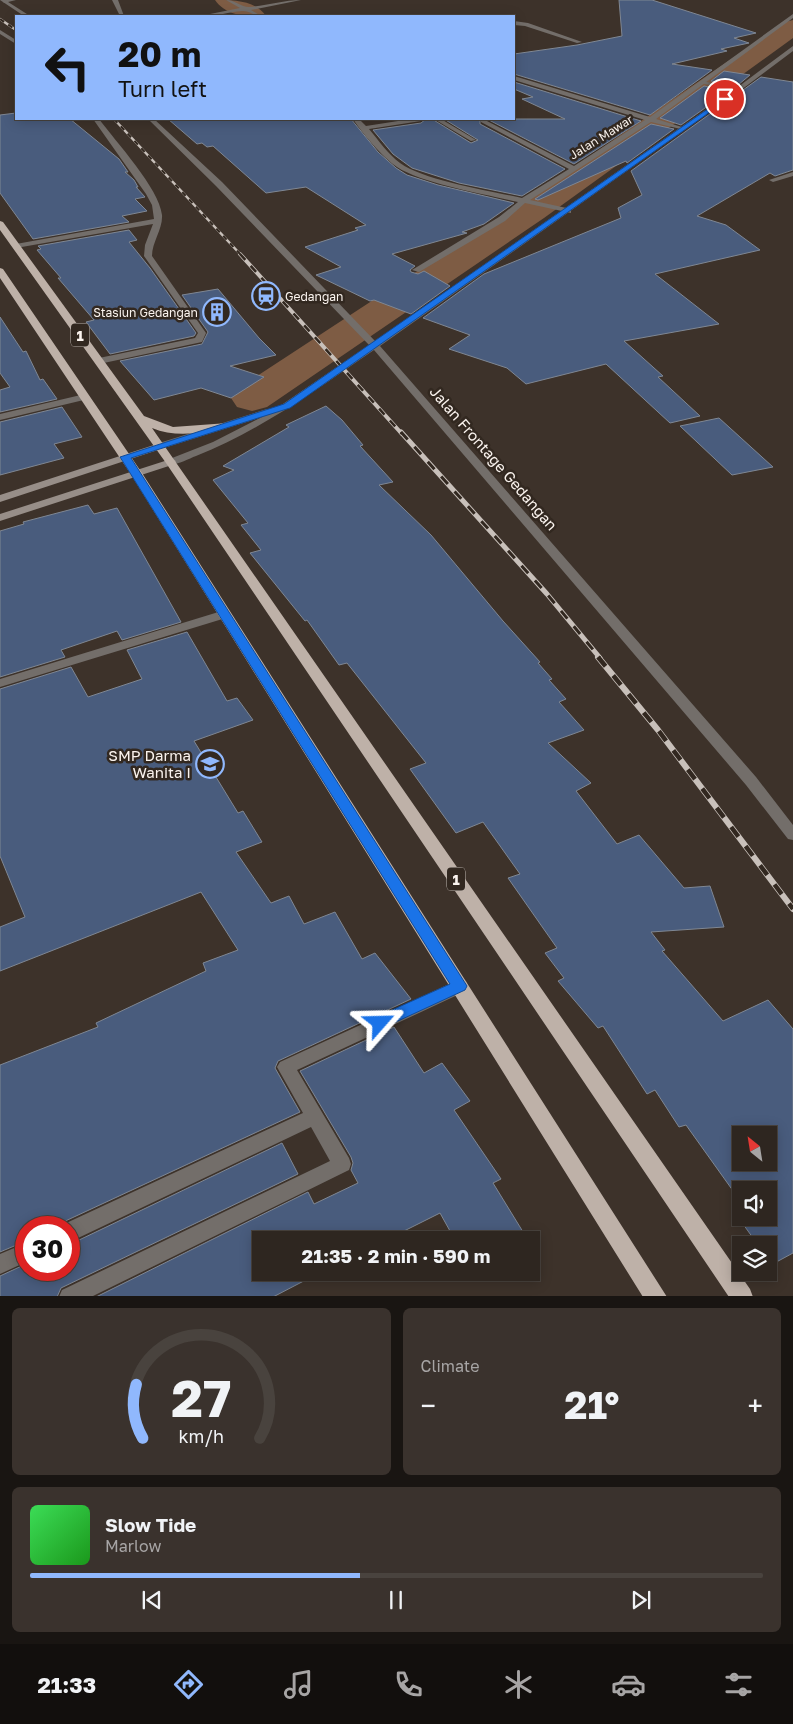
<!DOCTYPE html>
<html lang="en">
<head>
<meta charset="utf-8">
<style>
	body { margin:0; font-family:"Golos Text",sans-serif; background:#3a322d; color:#f1f3f6; height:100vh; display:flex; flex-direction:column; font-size:19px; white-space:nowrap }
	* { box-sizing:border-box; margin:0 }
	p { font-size:16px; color:#a7a5a5 }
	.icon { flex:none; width:28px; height:28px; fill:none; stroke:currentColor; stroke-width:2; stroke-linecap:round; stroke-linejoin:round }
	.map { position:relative; height:1296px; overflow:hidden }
	.side { display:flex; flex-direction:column; gap:12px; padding:12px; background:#191512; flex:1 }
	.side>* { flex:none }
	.guide { position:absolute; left:15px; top:15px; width:500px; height:105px; border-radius:0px; box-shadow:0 2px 12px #0003,0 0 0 1px #49433e; background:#90b8fd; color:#111; overflow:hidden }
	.needle { width:32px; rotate:330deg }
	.buttons { position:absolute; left:732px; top:1126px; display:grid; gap:10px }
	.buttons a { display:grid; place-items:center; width:45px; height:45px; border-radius:0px; background:#2e2620; box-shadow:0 2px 12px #0003,0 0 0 1px #49433e; font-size:25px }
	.speed { position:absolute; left:15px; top:1216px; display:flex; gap:10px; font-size:25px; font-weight:700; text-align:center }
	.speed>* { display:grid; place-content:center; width:65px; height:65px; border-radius:50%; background:#2e2620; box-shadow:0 2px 12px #0003,0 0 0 1px #49433e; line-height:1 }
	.speed .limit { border:8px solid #d22; background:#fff; color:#111 }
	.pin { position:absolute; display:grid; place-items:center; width:42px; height:42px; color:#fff; margin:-21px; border:2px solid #fff; border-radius:50%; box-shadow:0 1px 5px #0007 }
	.me { position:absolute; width:55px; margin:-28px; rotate:65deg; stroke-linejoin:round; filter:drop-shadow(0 0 4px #0008) }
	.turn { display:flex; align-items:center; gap:18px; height:105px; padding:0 20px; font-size:22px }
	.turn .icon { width:65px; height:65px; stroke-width:2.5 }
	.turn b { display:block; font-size:35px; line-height:42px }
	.big { font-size:38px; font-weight:700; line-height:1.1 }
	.side .card { flex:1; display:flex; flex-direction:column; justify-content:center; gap:8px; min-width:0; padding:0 18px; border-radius:8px; background:#3a322d }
	.side .dial { align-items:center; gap:0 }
	.dial svg { height:130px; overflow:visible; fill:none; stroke:#49433e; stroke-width:7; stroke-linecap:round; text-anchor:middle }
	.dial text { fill:#f1f3f6; stroke:none }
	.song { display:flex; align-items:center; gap:15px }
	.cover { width:60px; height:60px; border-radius:8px; background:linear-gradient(135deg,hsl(130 70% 55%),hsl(120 70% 35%)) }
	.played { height:5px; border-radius:2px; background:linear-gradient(90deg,#90b8fd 45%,#49433e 45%) }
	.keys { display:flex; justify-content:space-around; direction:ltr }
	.heat { display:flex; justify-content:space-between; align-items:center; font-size:28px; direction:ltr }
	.side .tiles { flex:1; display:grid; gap:12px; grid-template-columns:1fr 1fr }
	.card:last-child { grid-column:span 2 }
	.trip { position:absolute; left:252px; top:1231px; width:288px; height:50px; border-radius:0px; background:#2e2620; box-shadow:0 2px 12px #0003,0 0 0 1px #49433e; font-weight:700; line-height:50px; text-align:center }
	.dock { display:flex; height:80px; justify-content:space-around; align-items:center; background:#120f0d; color:#a7a5a5 }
	.dock .icon { width:35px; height:35px }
	.dock .selected { color:#90b8fd }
	.dock b { font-size:22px; color:#f1f3f6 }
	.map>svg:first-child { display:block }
</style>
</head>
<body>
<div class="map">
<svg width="793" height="1297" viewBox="0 0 793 1297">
	<rect width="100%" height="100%" fill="#3d322a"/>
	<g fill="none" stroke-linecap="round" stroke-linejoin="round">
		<!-- river -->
		<path fill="#7e5c44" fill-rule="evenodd" d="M215 0C233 0 255 0 266 16 248 17 227 17 215 0Z
			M793 20V38L544 218 267 407 252 411 237 407 231 398 237 389 520 204 785 22Z"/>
	</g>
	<!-- building -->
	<path fill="#495c7d" stroke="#7f8793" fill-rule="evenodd" d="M619 0H652L756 33 734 38 749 43 721 49 727 51 672 64 712 70 650 115 514 74V54L577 45 622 36Z
		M724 71 750 75 738 85 711 81Z
		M761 77 793 82V170L775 176 770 173 697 216 726 225 760 250 655 274 719 324 624 341 663 376 658 377 700 416 670 423 606 364 526 384 507 368 449 349 470 335 423 318 484 274 621 218 618 208 642 195 631 171Z
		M514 82 641 121 574 164 487 119H565L522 99 533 97 514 89Z
		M704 86 729 91 681 125 660 118Z
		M16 113V119H70L119 159 128 172H125L134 180 138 187H136L145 197 135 199 147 211 122 216 129 222 33 239 0 193V115Z
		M168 119H351L378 152 396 168 407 175 438 185 514 203 484 224 462 232 467 233 392 254 415 266 410 270 411 272 418 274 424 271 450 286 411 314 374 300 370 301 316 275 341 267 305 247 358 230 355 228 366 225 306 187 266 193 213 146 207 147 202 143 197 144Z
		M426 119H432L471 143 478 140 444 119H480V124L565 169 522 196 459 183 412 168 393 154 373 130 421 123Z
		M651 124 674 129 627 163 626 161 538 200 535 199Z
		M129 230 137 240 129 242 150 268 196 333 194 336 110 354 86 322 94 320 58 278H61L37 250 41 249 38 246Z
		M218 289 259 338 276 355 230 366 264 377 231 398 201 388 154 400 120 361 202 344 208 332 182 295Z
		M0 317 23 352 26 351 40 380 43 379 57 399 0 412V390L10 387 0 373Z
		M326 406 342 420 363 445 360 446 393 482 379 485 431 535 503 621 540 662 538 663 552 679 549 680 566 699 559 702 584 730 548 743 591 783 576 791 617 844 639 835 684 888 710 886 724 927 651 932 665 950 662 951 723 1021 768 1000 793 1029V1253L769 1266V1245H758L743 1224 753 1219 752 1218H769V1190H741V1202L686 1125 679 1127 655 1090 647 1094 603 1026 598 1028 558 981 564 978 545 953 557 948 508 878 520 874 483 822 456 833 410 769 426 763 347 663 339 665 307 620 305 621 250 553 261 550 241 525 248 523 213 480 234 470 223 466 289 427 286 425ZM741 1135H769V1162H741Z
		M62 407 82 437 54 444 64 458 0 475V422Z
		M719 418 773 467 732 475 680 426Z
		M88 505 94 514 117 508 181 622 122 640 117 631 61 650 65 657 0 677V531L24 524 23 522Z
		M187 632 227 701 237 698 253 720 194 741 238 813 243 811 262 842 236 852 271 903 289 896 304 924 335 912 362 959 375 953 411 999 278 1061 275 1068 300 1112 61 1223 59 1228H26V1241L0 1252V1065L98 1027 96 1023 206 971 203 963 238 950 201 892 0 971V927L25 917 0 856V689L71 667 88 697 142 679 127 650Z
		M394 1027 424 1073 442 1063 470 1101 454 1110 501 1179 493 1183 528 1240H455L440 1213 386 1240H261V1272H321L273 1297H96L308 1192 314 1204 358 1183 351 1170 353 1163 351 1157 300 1071Z
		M282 1143 298 1174 61 1288 57 1297H0V1276L26 1264V1270H69V1243L77 1241Z"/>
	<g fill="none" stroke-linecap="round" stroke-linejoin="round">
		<!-- minor -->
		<path fill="#736e6a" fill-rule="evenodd" d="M2 0H16L4 3Z
			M112 0H118L124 16H120Z
			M226 0C235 0 241 7 249 7 266 6 283 0 301 0L251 10 261 16C254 16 249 10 242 11 228 12 214 17 200 16L240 8Z
			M793 14V18L656 119 685 128V130L651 122 530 200 571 209V213L525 203 505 221 419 272 412 270 499 217 518 202C485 194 423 184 397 167 382 157 362 133 353 119H359L366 126 411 119H424L421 121 369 129C379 141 388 154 400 163 425 181 491 191 522 198L569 169 481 122V120H485L574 166 645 120 514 80V76L650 117Z
			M514 21 528 23 582 42 577 43 525 26 514 25Z
			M0 30 16 40V44L0 34Z
			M93 119H99C116 142 159 188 162 215 163 229 152 242 152 256L206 333 202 342 99 364 94 361 99 358 195 338 198 333 144 256 145 245 153 224 16 248 12 246 16 244 154 219 152 205 146 194Z
			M434 119H441L476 140 471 141Z
			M793 172V176L773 182 769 180Z
			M85 394 88 395V399L0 420V414Z
			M225 610 229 611 231 614 229 617 0 687V679Z
			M460 979 466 981 468 986 466 991 297 1070 349 1158 351 1164 349 1170 91 1297H59L62 1290 330 1161 311 1127 76 1239 69 1241V1228H61L62 1225 303 1113 277 1067 280 1062Z
			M26 1243V1262L0 1274V1254Z"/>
		<!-- tertiary -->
		<path fill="#736e6a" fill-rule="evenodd" d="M0 0H5L30 16H24Z
			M793 46V51L741 90 380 346 756 777 793 825V840L788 839 746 785 374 350C316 390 261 430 196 456 188 459 176 466 167 464L166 462 167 460 213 442 262 417 164 448H156V444L267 409 274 410 369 345 216 186 148 119H154L222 182 375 341 734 90 700 83V81L738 87Z"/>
		<!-- secondary -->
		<path fill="#978e88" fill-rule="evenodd" d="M160 443 164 444V448L0 502V495Z
			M171 459 175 460 176 462 175 464 0 521V514Z"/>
		<!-- trunk -->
		<path fill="#beb1a8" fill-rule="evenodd" d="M0 221 3 222 144 416 173 427 228 423 229 425 228 427C203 433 176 438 152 428L750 1289 753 1297H729L166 463 0 230Z
			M0 268 3 269 142 473 667 1297H643L130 473 0 278Z"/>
		<defs>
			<path id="rail-far3" d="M0 19 16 30
				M114 119 241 255"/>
			<path id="rail-far2" d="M240 254 402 434"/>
			<path id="rail-far1" d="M401 432 547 594 600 658"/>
			<path id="rail" d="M598 657 658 730 793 909"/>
		</defs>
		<!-- rail-far3 casing -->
		<use href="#rail-far3" stroke="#c8c0ba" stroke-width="2.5"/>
		<!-- rail-far2 casing -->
		<use href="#rail-far2" stroke="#c8c0ba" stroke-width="4"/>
		<!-- rail-far1 casing -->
		<use href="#rail-far1" stroke="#c8c0ba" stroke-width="5"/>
		<!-- rail casing -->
		<use href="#rail" stroke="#c8c0ba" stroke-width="6"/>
		<!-- rail-far3 -->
		<use href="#rail-far3" stroke="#322820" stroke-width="2" stroke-dasharray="5" stroke-linecap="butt"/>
		<!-- rail-far2 -->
		<use href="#rail-far2" stroke="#322820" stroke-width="2.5" stroke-dasharray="8" stroke-linecap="butt"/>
		<!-- rail-far1 -->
		<use href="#rail-far1" stroke="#322820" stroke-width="3" stroke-dasharray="10" stroke-linecap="butt"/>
		<!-- rail -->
		<use href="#rail" stroke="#322820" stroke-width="4.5" stroke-dasharray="12" stroke-linecap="butt"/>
	</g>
	<!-- route -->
	<path fill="#1a73e8" stroke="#114b97" d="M725 97 727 100 290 408 131 458 467 986 465 990 385 1027 380 1029 374 1027 372 1023 374 1018 450 984 120 457 284 404Z"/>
	<!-- icons -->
	<defs>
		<symbol id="station-ring" viewBox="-11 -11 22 22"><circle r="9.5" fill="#322820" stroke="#90b8fd" stroke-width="1.5"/><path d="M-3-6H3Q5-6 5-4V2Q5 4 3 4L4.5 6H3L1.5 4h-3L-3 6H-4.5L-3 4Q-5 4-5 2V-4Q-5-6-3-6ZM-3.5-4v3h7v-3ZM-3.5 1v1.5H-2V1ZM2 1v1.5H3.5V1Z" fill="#90b8fd"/></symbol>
		<symbol id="building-ring" viewBox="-11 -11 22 22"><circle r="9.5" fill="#322820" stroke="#90b8fd" stroke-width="1.5"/><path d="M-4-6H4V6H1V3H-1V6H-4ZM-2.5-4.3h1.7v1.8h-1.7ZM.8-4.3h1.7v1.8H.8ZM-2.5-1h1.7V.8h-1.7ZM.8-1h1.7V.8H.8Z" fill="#90b8fd"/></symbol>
		<symbol id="school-ring" viewBox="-11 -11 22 22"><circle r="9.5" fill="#322820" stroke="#90b8fd" stroke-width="1.5"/><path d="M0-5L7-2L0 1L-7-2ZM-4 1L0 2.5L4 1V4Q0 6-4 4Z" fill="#90b8fd"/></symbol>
	</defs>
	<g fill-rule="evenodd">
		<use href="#station-ring" x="250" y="280" width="32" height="32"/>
		<use href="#building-ring" x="201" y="296" width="32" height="32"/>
		<use href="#school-ring" x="194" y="748" width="32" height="32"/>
	</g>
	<g text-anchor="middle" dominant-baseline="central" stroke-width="5" stroke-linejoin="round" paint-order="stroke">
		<!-- far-street labels -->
		<g font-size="12" fill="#faf3ee" stroke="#322820">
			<text transform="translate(601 137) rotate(-32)">Jalan Mawar</text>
		</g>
		<!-- far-poi labels -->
		<g font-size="12" fill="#faf3ee" stroke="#322820" text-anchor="start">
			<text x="285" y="296">Gedangan</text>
			<text x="198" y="312" text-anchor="end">Stasiun Gedangan</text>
		</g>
		<!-- shield labels -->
		<g fill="#322820" stroke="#beb6b0" stroke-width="1">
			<rect x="71" y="323.5" width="18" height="23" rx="4"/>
			<rect x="447" y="867.5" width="18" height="23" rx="4"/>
		</g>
		<g font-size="14" font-weight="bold" fill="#faf3ee">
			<text x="80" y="335">1</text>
			<text x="456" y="879">1</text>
		</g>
		<!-- street labels -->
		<g font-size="15" fill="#faf3ee" stroke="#322820">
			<text transform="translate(494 458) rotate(49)">Jalan Frontage Gedangan</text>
		</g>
		<!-- poi labels -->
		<g font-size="15" fill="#faf3ee" stroke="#322820" text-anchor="end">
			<text x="191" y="755">SMP Darma<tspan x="191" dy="17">Wanita I</tspan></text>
		</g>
	</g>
</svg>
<div class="buttons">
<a><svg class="needle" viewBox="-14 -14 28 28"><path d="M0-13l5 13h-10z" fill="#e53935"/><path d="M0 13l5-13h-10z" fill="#a7a5a5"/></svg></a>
<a><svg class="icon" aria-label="sound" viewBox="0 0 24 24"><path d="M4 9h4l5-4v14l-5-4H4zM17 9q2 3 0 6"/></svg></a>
<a><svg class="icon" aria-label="layers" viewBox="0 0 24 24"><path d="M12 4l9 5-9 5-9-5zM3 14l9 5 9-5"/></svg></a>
</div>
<div class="speed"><div class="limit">30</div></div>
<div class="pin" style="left:725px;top:99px;background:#d93025"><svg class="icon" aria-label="arrive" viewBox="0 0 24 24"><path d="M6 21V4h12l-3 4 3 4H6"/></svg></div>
<svg class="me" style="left:380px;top:1023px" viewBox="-20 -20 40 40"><path d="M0-17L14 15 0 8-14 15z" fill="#1a73e8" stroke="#fff" stroke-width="4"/></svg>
<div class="trip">21:35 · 2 min · 590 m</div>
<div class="guide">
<div class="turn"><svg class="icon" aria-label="left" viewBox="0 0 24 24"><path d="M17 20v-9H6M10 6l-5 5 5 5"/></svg><div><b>20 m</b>Turn left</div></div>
</div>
</div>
<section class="side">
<div class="tiles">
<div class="card dial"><svg viewBox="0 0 100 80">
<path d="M14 69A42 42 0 1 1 86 69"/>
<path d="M14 69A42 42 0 0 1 10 36" stroke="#90b8fd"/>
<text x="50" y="56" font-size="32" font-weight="700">27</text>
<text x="50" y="72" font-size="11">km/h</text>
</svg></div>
<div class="card"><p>Climate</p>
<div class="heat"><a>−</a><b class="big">21°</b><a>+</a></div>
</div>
<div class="card">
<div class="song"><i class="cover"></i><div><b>Slow Tide</b><p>Marlow</p></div></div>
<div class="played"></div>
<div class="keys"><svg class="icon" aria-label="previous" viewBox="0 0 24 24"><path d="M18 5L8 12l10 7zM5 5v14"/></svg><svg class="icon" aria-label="pause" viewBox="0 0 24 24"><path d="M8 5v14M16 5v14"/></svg><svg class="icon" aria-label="next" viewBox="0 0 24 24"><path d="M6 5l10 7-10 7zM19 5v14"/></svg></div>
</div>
</div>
</section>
<nav class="dock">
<b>21:33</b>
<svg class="icon selected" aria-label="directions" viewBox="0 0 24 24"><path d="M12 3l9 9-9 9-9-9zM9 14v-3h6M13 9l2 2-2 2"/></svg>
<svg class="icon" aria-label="music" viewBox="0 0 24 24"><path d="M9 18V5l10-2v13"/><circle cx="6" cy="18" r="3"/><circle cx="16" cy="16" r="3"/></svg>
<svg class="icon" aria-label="phone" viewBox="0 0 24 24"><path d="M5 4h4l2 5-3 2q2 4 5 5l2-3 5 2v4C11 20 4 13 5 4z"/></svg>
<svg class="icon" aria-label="climate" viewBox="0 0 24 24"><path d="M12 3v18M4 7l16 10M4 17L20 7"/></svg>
<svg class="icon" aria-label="car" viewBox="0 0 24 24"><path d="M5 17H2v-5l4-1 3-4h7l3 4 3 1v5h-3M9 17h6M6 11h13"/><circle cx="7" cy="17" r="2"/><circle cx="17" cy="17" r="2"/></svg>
<svg class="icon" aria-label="filters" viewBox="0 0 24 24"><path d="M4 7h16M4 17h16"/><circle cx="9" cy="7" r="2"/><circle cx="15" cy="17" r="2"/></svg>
</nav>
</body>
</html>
